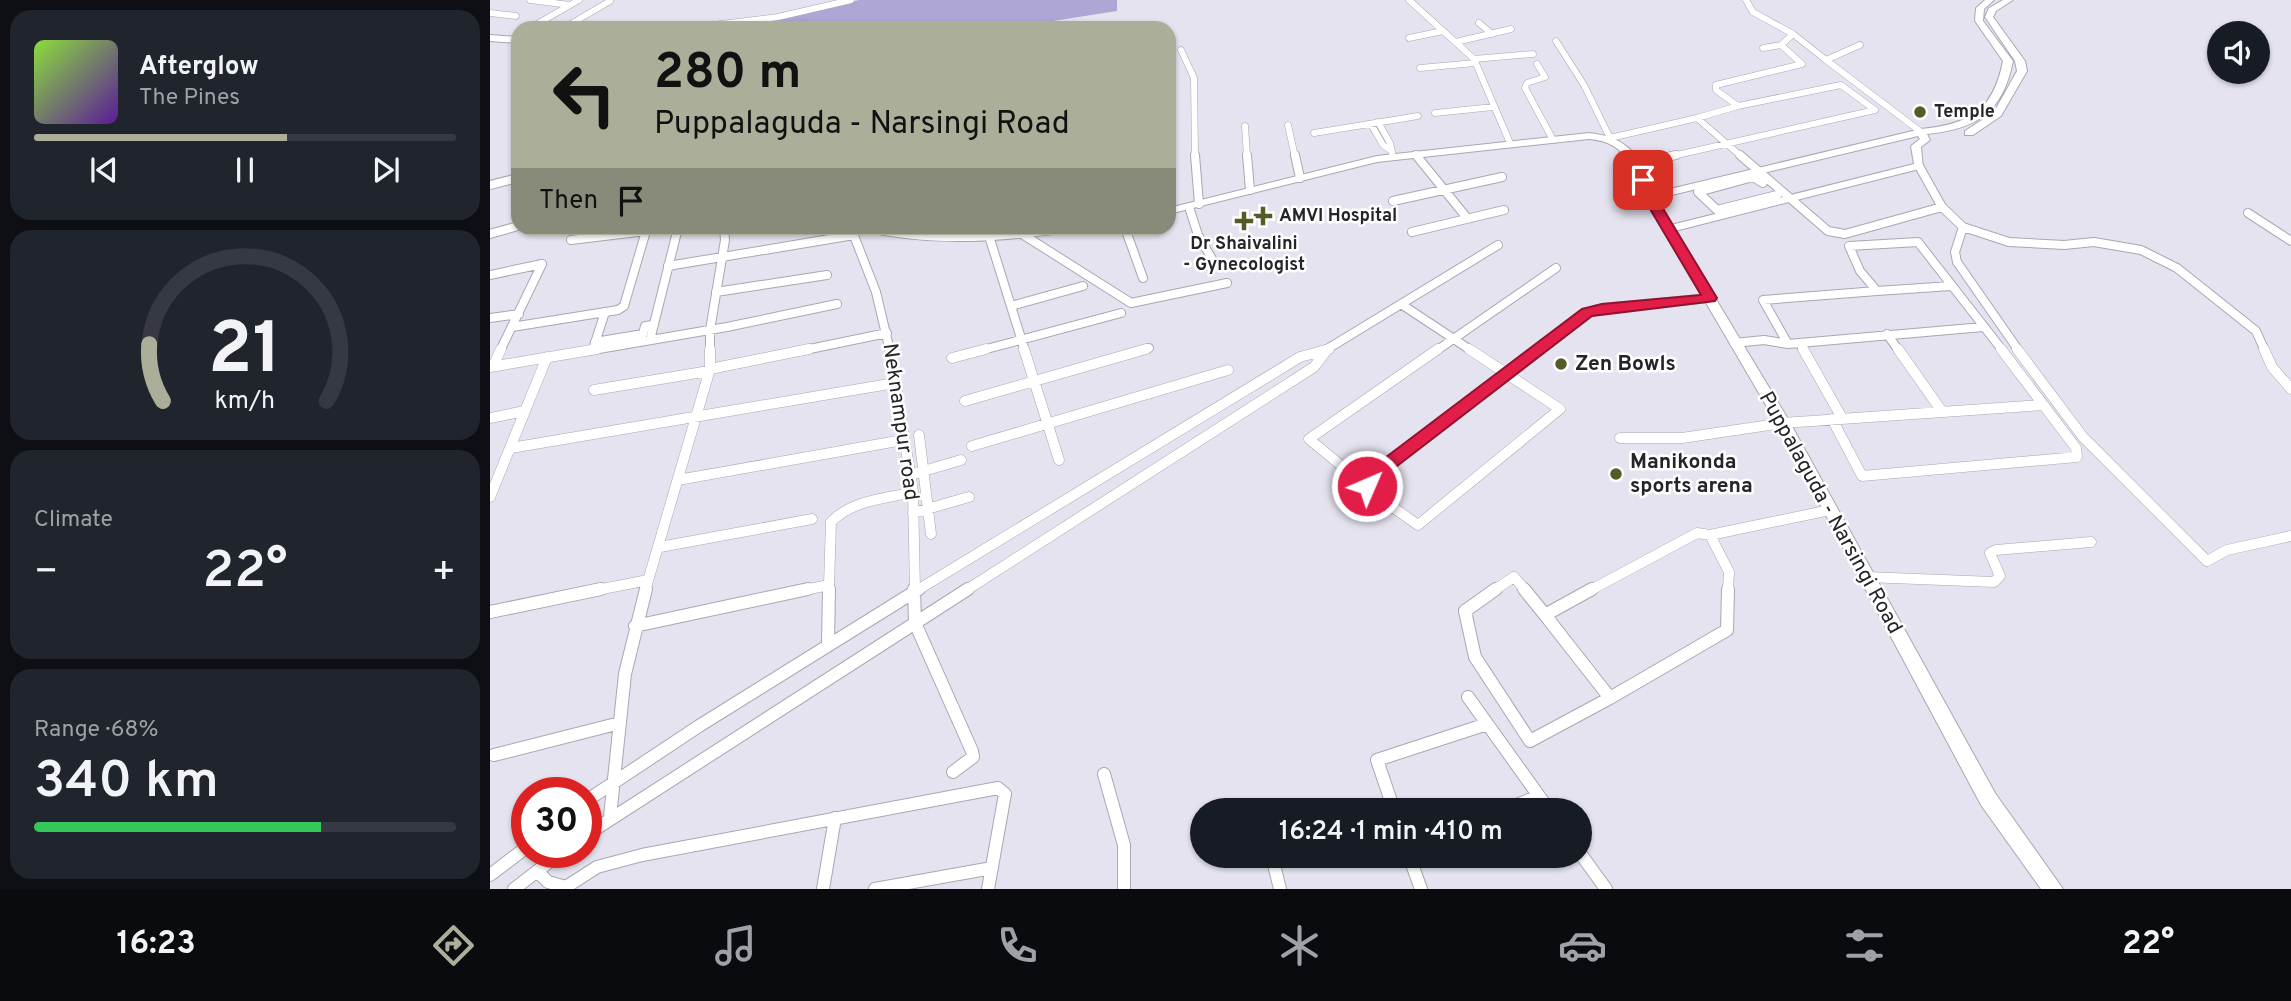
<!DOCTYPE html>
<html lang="en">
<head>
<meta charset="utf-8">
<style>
	body { margin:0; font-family:Overpass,sans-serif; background:#20242c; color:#f1f3f6; height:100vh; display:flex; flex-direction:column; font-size:26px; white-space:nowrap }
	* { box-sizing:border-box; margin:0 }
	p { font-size:23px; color:#9ea1a6 }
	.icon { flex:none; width:38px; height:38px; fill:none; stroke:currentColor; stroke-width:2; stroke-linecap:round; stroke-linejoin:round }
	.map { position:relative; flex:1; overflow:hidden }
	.sheet { display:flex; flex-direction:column; gap:10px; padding:10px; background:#0d0f14; width:490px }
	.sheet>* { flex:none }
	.banner { position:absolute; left:21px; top:21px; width:665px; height:214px; border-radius:21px; box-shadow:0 2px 5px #0004; background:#abae99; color:#111; overflow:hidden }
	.controls { position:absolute; left:1717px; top:21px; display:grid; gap:14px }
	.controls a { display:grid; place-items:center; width:63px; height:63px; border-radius:50%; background:#171b24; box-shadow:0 2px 5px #0004; font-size:35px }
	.speed { position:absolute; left:21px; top:777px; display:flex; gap:14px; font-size:35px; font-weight:700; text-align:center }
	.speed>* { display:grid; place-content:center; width:91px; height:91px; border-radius:50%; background:#171b24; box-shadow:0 2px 5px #0004; line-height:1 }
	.speed .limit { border:10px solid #d22; background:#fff; color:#111 }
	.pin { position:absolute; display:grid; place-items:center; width:60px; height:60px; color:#fff; margin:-30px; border-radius:14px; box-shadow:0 4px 10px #0006 }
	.me { position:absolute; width:77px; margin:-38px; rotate:45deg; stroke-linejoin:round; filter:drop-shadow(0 0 5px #0008) }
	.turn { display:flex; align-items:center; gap:24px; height:147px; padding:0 28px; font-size:32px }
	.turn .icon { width:91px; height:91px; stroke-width:2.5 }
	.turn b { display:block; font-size:49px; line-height:60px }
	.then { display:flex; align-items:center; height:66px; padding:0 28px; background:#0003; gap:14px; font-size:26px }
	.big { font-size:52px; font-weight:600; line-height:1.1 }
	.sheet .card { flex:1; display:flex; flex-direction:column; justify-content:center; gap:10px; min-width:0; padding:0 24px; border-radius:21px; background:#20242c }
	.sheet .dial { align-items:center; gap:0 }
	.dial svg { height:182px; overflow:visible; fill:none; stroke:#363941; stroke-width:7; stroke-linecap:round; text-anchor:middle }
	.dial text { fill:#f1f3f6; stroke:none }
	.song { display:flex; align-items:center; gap:21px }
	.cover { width:84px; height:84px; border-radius:10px; background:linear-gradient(135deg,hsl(90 70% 55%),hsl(270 70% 35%)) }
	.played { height:7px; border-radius:4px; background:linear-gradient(90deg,#abae99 60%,#363941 60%) }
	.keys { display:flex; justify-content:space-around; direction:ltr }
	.heat { display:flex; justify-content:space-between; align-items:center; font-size:38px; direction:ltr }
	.charge { height:10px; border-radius:5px; background:linear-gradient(90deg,#34c759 68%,#363941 0) }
	.trip { position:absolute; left:700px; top:798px; width:402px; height:70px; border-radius:35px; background:#171b24; box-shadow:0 2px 5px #0004; font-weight:600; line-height:70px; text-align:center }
	.tabs { display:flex; height:112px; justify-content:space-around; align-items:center; background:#090b0e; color:#9ea1a6 }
	.tabs .icon { width:49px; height:49px }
	.tabs .on { color:#abae99 }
	.tabs b { font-size:32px; color:#f1f3f6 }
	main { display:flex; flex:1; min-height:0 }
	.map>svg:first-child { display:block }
</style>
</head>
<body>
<main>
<section class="sheet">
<div class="card">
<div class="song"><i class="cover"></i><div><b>Afterglow</b><p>The Pines</p></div></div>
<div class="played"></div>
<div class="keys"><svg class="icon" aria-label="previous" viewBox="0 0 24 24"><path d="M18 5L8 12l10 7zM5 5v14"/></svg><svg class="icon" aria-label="pause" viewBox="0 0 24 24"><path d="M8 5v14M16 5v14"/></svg><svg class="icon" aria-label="next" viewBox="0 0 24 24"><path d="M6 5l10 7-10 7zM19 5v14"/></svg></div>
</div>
<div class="card dial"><svg viewBox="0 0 100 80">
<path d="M14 69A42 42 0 1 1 86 69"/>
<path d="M14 69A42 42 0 0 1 8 44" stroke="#abae99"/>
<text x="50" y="56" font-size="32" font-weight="700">21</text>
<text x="50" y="72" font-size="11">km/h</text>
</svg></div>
<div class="card"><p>Climate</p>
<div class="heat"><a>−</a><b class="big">22°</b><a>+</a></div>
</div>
<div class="card"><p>Range · 68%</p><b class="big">340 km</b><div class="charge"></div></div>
</section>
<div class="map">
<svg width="1801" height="889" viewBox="0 0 1801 889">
	<rect width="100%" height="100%" fill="#e5e3ef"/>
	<!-- water -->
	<path fill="#aea6d5" d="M369 0H627V11L518 28H236L314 14Z"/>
	<!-- building -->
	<path fill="#bab8c3" stroke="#828188" stroke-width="2" d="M316 22 317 28H291Z"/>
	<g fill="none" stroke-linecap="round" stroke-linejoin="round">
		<defs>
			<path id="street-far3" d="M40 0 80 5
				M919 0 984 59
				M1256 0 1263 12 1303 34 1336 60
				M0 13 26 16
				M989 23 1002 34
				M40 28 89 0
				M74 28 120 1
				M198 28 288 17 361 0
				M919 38 953 31
				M1066 41 1094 85 1120 138 1207 118
				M966 42 1021 29
				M1370 45 1336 60 1431 132
				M1273 48 1291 45 1303 34
				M691 50 704 78 705 157
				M1047 64 1055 77 1037 83 1035 88 1062 138
				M930 68 985 63
				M1248 106 1351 85 1385 110
				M945 113 1003 107
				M888 122 900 143 903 157
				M881 124 893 145 900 150
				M798 125 805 157
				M755 126 757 157
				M824 133 928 116
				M1020 143 984 59 1043 54
				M1178 157 1385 110
				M1252 157 1207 118 1248 106 1226 90V85L1312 64 1291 45"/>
			<path id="street-far2" d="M705 155 709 204
				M757 155 760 190
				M805 155 810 178
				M926 155 977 218
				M1250 155 1338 231 1355 234 1452 207
				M1147 164 1186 155
				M1429 166 1452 207 1473 227 1519 242 1574 245 1604 242 1651 250 1687 268 1766 331 1775 351
				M1273 183 1263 177 1208 192 1227 210 1287 195
				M0 185 28 178
				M903 201 1012 177
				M699 207 708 235 722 259
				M1758 213 1801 241
				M1473 227 1465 252 1467 262 1529 351
				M361 228 386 292 400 351
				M635 228 653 278
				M922 232 1014 210
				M0 234 28 226
				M532 234 641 303 737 283
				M499 236 535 351
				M178 266 364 235
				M0 275 52 264
				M1461 286 1387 291 1370 271 1359 246 1428 242 1513 351
				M226 292 337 275
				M911 304 982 351
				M521 306 593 286
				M0 318 29 314
				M22 327 128 310 134 306 156 231 81 240
				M1397 334 1409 351
				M160 340 188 228
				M105 342 153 334 155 326 164 325
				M1244 343 1274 340 1298 344 1493 327
				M1310 343 1314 351
				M1298 344 1273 300 1387 291
				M104 346 115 312
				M10 351 52 264
				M97 351 237 327 347 304
				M220 351V330L235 240 234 228
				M310 351 397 333
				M489 351 631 313
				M650 351 659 348
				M834 351 1008 245
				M946 351 1066 268
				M1047 351 1097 313 1112 308 1220 298"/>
			<path id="street-far1" d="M400 349 423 492 425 591
				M534 349 569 460
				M979 349 1017 374
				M1313 349 1352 418
				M1408 349 1451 410
				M1527 349 1593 437 1717 561 1737 550 1801 536
				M1774 349 1782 367 1801 389
				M462 358 496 349
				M3 366 11 349
				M0 367 107 349
				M220 369 319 349
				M1017 374 1070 409 928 525 880 491 877 480Z
				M1017 374 1050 349
				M104 390 219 371
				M475 401 656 349
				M0 418 35 411
				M1342 419 1372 476 1587 457 1586 448 1511 349
				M429 435 441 534
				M1130 438H1192L1293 423 1553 405
				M482 446 738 370
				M21 448 405 383
				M420 475 471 460
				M188 480 413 440
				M876 486 819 439 948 349
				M0 497 57 357
				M423 513 479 497
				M1220 535 1239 572 1238 591
				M170 547 322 519
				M1376 577 1504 582 1510 576 1500 553 1506 550 1601 542
				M339 585 341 522C362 500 395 499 423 492
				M102 591 158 580
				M155 591 220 369V349
				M309 591 339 585V591
				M426 591 810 357 839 349
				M475 591 824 367 837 350
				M1003 591 1024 577 1036 591
				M1099 591 1207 533 1220 535 1340 510"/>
			<path id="street" d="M424 589 425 623 482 751 483 757 463 772
				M1006 589 975 611 985 657 1040 741 1120 698 1055 615
				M1034 589 1055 615
				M0 612 111 589
				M1055 615 1102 589
				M145 626 318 589
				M338 643 339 589
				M978 697 1059 810
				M1120 698 1237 630 1238 589
				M4 755 130 723
				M614 774 634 845V889
				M96 801 209 726 429 589
				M904 810 887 760 997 724
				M1014 810 1049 796
				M120 817 135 674 156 589
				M96 835 478 589
				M1090 853 1116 889
				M919 856 931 889
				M785 869 790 889
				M47 871 58 882 76 887 107 867 152 855 508 788 515 794 498 889
				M0 875 37 847
				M24 889 72 852
				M333 889 345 818
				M385 889 502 868"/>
			<path id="secondary" d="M1495 0H1504L1494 9 1493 21 1523 61C1513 112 1487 129 1437 134L1440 140 1431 147 1433 168 1185 231 1298 419 1505 793 1573 889H1551L1491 805 1287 424 1154 197C1142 166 1136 142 1099 139L887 162 679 214V208L887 156 1099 133C1140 137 1150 157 1163 193L1431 129C1480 124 1503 111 1513 61L1485 21 1486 8ZM1428 136 1430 139 1421 146 1424 164 1181 225 1165 199Z
				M1513 0H1523L1506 11 1503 17 1535 61 1537 71 1511 116 1483 135H1475V131L1504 112 1527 71 1525 61 1495 17 1499 8Z
				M0 35 28 37V43L0 41Z
				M369 228C397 225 427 235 456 235 481 235 507 234 532 231 552 229 572 226 592 228L586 231C514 241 443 248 371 230Z"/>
		</defs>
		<!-- street-far3 casing -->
		<use href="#street-far3" stroke="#a8a7b2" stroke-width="7"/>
		<!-- street-far2 casing -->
		<use href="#street-far2" stroke="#a8a7b2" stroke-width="10"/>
		<!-- street-far1 casing -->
		<use href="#street-far1" stroke="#a8a7b2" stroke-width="11"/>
		<!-- street casing -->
		<use href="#street" stroke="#a8a7b2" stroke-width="14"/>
		<!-- secondary casing -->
		<use href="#secondary" stroke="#a8a7b2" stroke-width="2"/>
		<!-- street-far3 -->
		<use href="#street-far3" stroke="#fff" stroke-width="6"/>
		<!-- street-far2 -->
		<use href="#street-far2" stroke="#fff" stroke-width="8"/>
		<!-- street-far1 -->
		<use href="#street-far1" stroke="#fff" stroke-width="10"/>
		<!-- street -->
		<use href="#street" stroke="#fff" stroke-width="12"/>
		<!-- secondary -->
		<use href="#secondary" fill="#fff" fill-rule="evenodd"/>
	</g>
	<!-- route -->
	<path fill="#e11d48" stroke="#92132f" stroke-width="2" d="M1153 177 1159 180 1166 197 1227 298 1225 301 1102 316 885 483 882 491H871L868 486 871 476 1092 309 1112 304 1211 295 1153 197 1147 180Z"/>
	<!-- markers -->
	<g fill="#565a27" stroke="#fff" stroke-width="2.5">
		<circle cx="1430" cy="112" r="7"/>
		<path d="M769.5 205.5h7v7h7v7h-7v7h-7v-7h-7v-7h7z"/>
		<path d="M750.5 210.5h7v7h7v7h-7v7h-7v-7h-7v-7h7z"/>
		<circle cx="1071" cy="364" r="7"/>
		<circle cx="1126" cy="474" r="7"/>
	</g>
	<g text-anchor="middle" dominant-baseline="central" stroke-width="5" stroke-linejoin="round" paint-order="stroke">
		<!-- far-poi labels -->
		<g font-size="18" font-weight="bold" fill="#252429" stroke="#fff" text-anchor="start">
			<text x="1444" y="112">Temple</text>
			<text x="789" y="216">AMVI Hospital</text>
			<text x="754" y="244" text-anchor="middle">Dr Shaivalini<tspan x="754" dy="21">- Gynecologist</tspan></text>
		</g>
		<!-- poi labels -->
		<g font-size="21" font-weight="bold" fill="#252429" stroke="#fff" text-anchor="start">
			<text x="1085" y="364">Zen Bowls</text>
			<text x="1140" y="462">Manikonda<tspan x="1140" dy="24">sports arena</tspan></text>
		</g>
		<!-- street labels -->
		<g font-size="21" fill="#252429" stroke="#fff">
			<text transform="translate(410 422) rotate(82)">Neknampur road</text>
			<text transform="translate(1340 513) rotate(61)">Puppalaguda - Narsingi Road</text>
		</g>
	</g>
</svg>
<div class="controls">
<a><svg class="icon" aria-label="sound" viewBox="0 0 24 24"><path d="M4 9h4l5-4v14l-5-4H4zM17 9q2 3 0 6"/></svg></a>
</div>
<div class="speed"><div class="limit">30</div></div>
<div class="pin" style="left:1153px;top:180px;background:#d93025"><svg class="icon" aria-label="arrive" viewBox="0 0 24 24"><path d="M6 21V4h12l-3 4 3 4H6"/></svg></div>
<svg class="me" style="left:877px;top:486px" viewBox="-20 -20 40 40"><circle r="17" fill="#e11d48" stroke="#fff" stroke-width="3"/><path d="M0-11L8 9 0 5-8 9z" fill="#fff"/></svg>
<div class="trip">16:24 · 1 min · 410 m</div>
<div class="banner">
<div class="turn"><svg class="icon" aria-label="left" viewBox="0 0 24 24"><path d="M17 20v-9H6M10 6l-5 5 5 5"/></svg><div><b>280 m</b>Puppalaguda - Narsingi Road</div></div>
<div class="then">Then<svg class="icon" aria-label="arrive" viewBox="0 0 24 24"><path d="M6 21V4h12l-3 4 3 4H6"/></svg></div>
</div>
</div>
</main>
<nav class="tabs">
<b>16:23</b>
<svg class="icon on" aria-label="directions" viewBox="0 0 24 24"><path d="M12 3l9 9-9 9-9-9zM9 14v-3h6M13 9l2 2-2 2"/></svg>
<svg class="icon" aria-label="music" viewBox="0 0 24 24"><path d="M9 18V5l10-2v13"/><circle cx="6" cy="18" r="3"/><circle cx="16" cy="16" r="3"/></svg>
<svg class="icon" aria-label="phone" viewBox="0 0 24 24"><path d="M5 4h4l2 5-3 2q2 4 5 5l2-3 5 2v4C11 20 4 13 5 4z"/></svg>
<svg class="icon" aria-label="climate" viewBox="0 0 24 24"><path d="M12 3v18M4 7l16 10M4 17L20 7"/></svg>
<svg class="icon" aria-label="car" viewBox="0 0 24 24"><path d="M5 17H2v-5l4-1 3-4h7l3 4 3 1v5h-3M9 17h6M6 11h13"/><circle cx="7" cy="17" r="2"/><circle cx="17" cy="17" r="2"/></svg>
<svg class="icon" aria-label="filters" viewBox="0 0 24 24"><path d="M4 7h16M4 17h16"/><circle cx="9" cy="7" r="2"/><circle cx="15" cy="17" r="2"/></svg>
<b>22°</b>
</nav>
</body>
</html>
